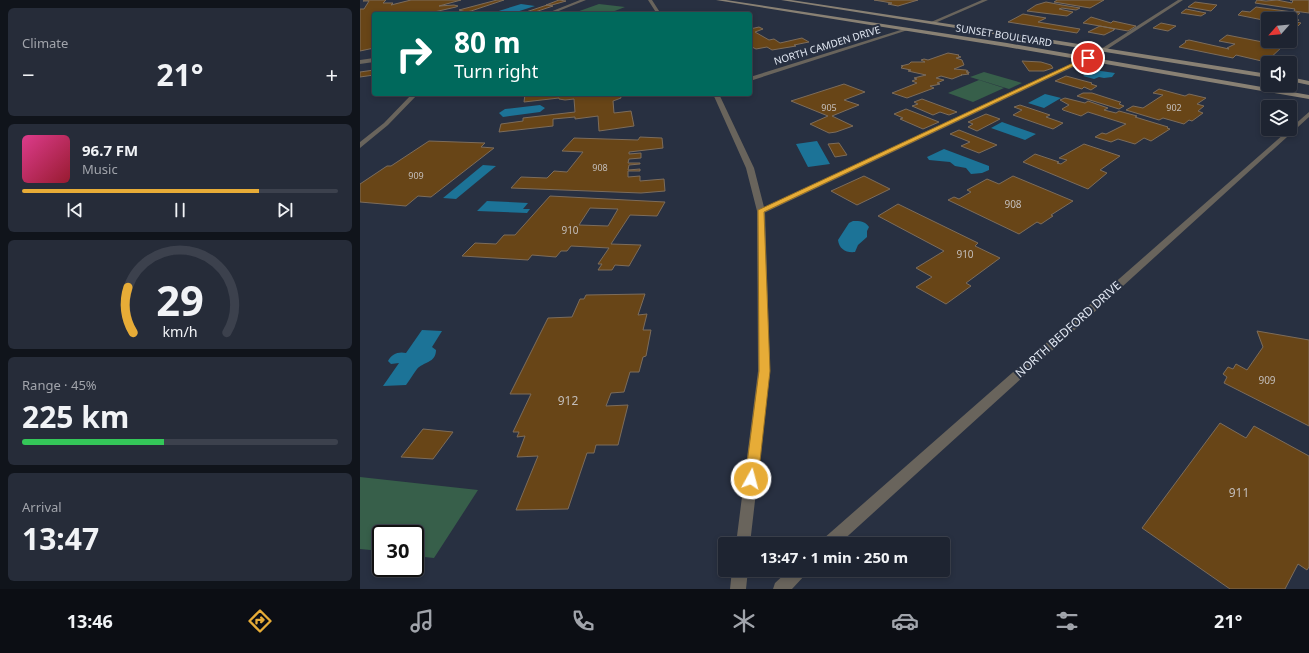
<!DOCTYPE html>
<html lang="en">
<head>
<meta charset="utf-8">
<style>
	body { margin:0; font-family:"Noto Sans",sans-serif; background:#262c39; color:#f1f3f6; height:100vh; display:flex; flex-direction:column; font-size:15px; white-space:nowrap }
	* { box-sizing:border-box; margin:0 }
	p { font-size:13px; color:#a1a4ab }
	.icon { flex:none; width:22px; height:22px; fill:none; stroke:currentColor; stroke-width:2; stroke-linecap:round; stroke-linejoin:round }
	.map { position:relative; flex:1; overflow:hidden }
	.panel { display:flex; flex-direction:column; gap:8px; padding:8px; background:#10141b; width:360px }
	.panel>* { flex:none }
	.top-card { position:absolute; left:12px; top:12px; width:380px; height:84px; border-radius:4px; box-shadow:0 2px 6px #0003,0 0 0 1px #3c414d; background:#00695c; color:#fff; overflow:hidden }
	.needle { width:26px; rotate:243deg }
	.controls { position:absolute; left:901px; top:12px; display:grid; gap:8px }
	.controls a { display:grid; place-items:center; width:36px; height:36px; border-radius:4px; background:#1e2431; box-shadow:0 2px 6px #0003,0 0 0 1px #3c414d; font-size:20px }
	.speed { position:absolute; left:12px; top:525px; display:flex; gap:8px; font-size:20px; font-weight:700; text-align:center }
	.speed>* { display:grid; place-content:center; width:52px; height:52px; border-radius:50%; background:#1e2431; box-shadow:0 2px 6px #0003,0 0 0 1px #3c414d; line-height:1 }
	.speed .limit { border:2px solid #111; border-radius:6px; background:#fff; color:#111 }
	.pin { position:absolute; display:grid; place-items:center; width:34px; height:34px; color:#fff; margin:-17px; border:2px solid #fff; border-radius:50%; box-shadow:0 1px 4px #0007 }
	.me { position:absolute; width:44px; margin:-22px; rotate:7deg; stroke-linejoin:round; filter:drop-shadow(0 0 3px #0008) }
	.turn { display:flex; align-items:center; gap:14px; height:84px; padding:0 16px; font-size:18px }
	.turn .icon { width:52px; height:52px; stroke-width:2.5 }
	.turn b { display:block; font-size:28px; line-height:34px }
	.big { font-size:30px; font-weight:700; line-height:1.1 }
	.panel .card { flex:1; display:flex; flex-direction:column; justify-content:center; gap:6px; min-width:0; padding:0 14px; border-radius:6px; background:#262c39 }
	.panel .dial { align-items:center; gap:0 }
	.dial svg { height:104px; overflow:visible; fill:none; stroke:#3c414d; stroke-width:7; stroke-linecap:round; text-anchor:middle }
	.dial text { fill:#f1f3f6; stroke:none }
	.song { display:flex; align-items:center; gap:12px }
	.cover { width:48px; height:48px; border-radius:6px; background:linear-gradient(135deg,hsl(330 70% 55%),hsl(350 70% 35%)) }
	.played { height:4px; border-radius:2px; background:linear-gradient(90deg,#e7ac37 75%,#3c414d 75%) }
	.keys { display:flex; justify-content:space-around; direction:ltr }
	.heat { display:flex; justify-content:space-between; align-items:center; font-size:22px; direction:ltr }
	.charge { height:6px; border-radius:3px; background:linear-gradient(90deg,#34c759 45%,#3c414d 0) }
	.trip { position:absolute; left:358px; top:537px; width:232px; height:40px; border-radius:4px; background:#1e2431; box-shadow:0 2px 6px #0003,0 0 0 1px #3c414d; font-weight:700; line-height:40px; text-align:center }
	.tab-bar { display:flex; height:64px; justify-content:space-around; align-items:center; background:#0c0e14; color:#a1a4ab }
	.tab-bar .icon { width:28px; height:28px }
	.tab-bar .on { color:#e7ac37 }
	.tab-bar b { font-size:18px; color:#f1f3f6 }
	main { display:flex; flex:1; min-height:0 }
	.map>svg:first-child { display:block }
</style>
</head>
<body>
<main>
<section class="panel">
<div class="card"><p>Climate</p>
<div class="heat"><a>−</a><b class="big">21°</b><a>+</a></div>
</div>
<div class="card">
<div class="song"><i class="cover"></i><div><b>96.7 FM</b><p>Music</p></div></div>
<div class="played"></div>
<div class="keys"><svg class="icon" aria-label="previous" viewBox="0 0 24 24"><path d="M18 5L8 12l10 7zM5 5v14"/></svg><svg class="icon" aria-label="pause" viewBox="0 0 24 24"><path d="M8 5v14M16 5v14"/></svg><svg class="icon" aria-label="next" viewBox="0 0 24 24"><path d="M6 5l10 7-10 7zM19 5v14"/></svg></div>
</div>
<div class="card dial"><svg viewBox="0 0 100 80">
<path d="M14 69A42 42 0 1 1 86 69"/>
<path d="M14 69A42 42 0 0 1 10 34" stroke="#e7ac37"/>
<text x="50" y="56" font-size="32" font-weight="700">29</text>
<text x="50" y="72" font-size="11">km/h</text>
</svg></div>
<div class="card"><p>Range · 45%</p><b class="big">225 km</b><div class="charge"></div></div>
<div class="card"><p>Arrival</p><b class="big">13:47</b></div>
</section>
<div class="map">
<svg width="949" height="589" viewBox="0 0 949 589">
	<rect width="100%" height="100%" fill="#283041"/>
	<!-- green -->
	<path fill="#375f4a" d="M239 4 265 7 247 14H211Z
		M624 72 662 83 649 89 610 77Z
		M619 80 644 88 613 102 588 93Z
		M0 477 118 490 74 558 55 556V534H21V551L0 549Z"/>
	<!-- water -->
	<path fill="#1c7397" d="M161 4 175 6 150 14H129Z
		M734 70 755 73 752 77 744 78 739 77 734 79 723 76Z
		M685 94 701 98 684 108 668 103Z
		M180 105 185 108 180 112 143 117 139 113 145 109Z
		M642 122 676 134 665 140 631 128Z
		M457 141 470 164 448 167 436 144Z
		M584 149 629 166V170L622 173 611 174 606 168 595 166 590 162 569 160 567 157Z
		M123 165 136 166 96 199 83 198Z
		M127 201 168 203 163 209H170L167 213 117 211Z
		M493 221C500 221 505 221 509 227L507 231V237L498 245 495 252C486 253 479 249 478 240L489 223Z
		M62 330 82 331 72 347 76 350C76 363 63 362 57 369 53 374 50 380 46 385L23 386 39 363 31 364 28 361C31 354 39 351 46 353Z"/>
	<!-- building -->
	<path fill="#684517" stroke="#7c6c5b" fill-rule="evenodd" d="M5 0H26L23 3H33L31 5 51 0H101L79 6 94 5 98 6 96 7 74 12 84 14H14V48L0 51V9H4L9 1H3Z
		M137 0H144L111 11 106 12 99 10Z
		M199 0 206 1 192 5H186Z
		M514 0H558L538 6 528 4 532 3Z
		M697 0H744L730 8 694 2Z
		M897 0 906 1 917 0 932 3 933 0H930H949V13L934 11 935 9 895 3Z
		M686 2 702 5 720 8 716 10 702 8 699 9 713 12 707 16 667 11 676 5Z
		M835 2 857 5 851 11 828 7Z
		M187 5 193 6 169 14H160Z
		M896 7 940 13 936 17H938L936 19 939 20 936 22 941 23 938 26 930 25V19H908V21L878 15 882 11 890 12Z
		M826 9 846 13 841 16 821 13Z
		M663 14 686 18 678 22 720 29 717 33 648 22Z
		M731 17 751 23 753 21 776 26 768 31 723 23Z
		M801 23 816 26 808 31 793 28Z
		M740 26 755 29 753 30H754L744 35 728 32Z
		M399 27 403 29 395 32 409 40 414 39 420 43 442 38 449 42 434 45 436 46 412 50 407 47 396 49 390 46V29Z
		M867 35 923 46 906 62 876 55 873 58 819 47 826 42 825 41 829 40 869 49 867 48 875 44 859 41Z
		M588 53 599 55 598 56 601 57 596 58 602 60 604 65 594 69 606 70 608 71 606 72H609V73H607L609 74 601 75H602L592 79 581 76 576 78 584 80 577 83 580 84 576 85 570 86 574 88 547 98 532 93 557 83 552 81 557 79 554 78 566 75 548 71 551 70 541 68 543 66H541L549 64 551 62H565L561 60 564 59 568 60Z
		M662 61 681 62 691 65 693 68 684 71H669Z
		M14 70V75L0 77V72Z
		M706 76 732 83 731 84 737 86 731 90 724 87 722 89 695 81Z
		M484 84 505 92 484 100 499 105 472 116 493 126 476 132 469 133 450 124 468 116 431 101Z
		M799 89 825 96 829 94 846 98 837 104 844 106 838 111 843 113 832 121 829 120 824 124 803 118 799 120 766 110 773 106 783 108 803 95 793 93Z
		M723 93H732L760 102H761L759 104 764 106 759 109 717 96Z
		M165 94H260L261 98 253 101 254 113 271 111 274 126 239 131 238 116 215 119V117L193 119V126L139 132 141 124 163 121V118L215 112 214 99 205 100 199 99V98L164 102Z
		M705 98 725 103 728 101 748 108 744 110 756 113 759 111 777 116 775 117 808 127 807 128 810 129 791 141 784 138 775 144 758 139 751 142 735 137 742 133 746 134 766 124 728 112 721 116 703 110 702 109 709 105 700 100Z
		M562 99 597 112 589 115 580 112 573 115 552 106 558 104 554 102Z
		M660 105 690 115 686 117 703 123 693 129 653 115 662 110 654 107Z
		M546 109 579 122 563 129 540 119 543 118 534 114Z
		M626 114 640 119 617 131 608 127 613 124 608 122Z
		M599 130 637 145 619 153 601 146 610 142 590 134Z
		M280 137 302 138 303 148 269 152V154L281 153V158L269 159 268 163H280V164L269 165 268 170 280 169V171H268V177L280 176V181L304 179 305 191 281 193 151 188 161 177 187 178 194 171 207 172 223 152 202 151 214 138 278 140Z
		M69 141 125 143 121 147 134 148 71 197 58 196 46 206 0 202V184L27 166H31Z
		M479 143 487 155 475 157 468 144Z
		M724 144 760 156 740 170 747 173 728 189 663 162 675 154 699 162 697 163 701 164 707 160 699 158Z
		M504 176 530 189 497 205 471 191Z
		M653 176 713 201 691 215 693 216 681 224 677 222 659 234 588 200 594 197 599 199 611 192 607 190 627 179 639 184Z
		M190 196 305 202 297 216 270 215 251 244 281 245 269 266 255 265 252 270H238L242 264H238L249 248 211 246 207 251H201L196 257 172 255 168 260 102 256 115 243 136 244 144 235H155ZM230 208 258 209 248 226 219 225Z
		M538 204 618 243 615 246 640 258 606 283 611 286 586 304 556 287 572 277 556 268 584 251 518 216Z
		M285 294 278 315 287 314 283 330H291L286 356 283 357 279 372H270L264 392 251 393 246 406 268 405 258 445H236L234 453H227L208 509 156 510 178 456 157 457 165 436 157 437 159 432H153L171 394H150L188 318 212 317 220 299H224L226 295Z
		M897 331 949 340V426L864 383 867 377 863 374 868 367 873 369 876 364 887 370 903 347Z
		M860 423 886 438 894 426 949 456V567L947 570 938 564 925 589H870L782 528Z
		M63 429 93 432 73 459 41 457Z"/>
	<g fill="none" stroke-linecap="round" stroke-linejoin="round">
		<!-- lane -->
		<path fill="#69645c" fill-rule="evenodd" d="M818 0H823L746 50 741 49Z
			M728 56 731 58 730 59 404 213H398L397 211Z"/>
		<!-- street -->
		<path fill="#69645c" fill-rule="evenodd" d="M220 0H226L191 14H185Z
			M288 0H292L301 14H297Z
			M622 0H628L575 23 571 22Z
			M547 28 551 29 390 81V77Z
			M14 58V62L0 64V60Z
			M52 94H58L28 125 0 148V142L24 123Z
			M353 94H359L394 168 405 211 410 371 390 544H376L398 371 397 211 386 168Z
			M949 112V117L479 544H461L463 539Z
			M372 570H388L386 589H370Z
			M429 570H448L445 575 432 589H413L415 583Z"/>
		<!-- secondary -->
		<path fill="#898174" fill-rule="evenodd" d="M356 0H366L647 43 949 95V99L647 47Z
			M421 0H431L687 39 908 74V78Z
			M930 77 949 81V85L930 81Z"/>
	</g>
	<!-- route -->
	<path fill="#e7ac37" stroke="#967024" d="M726 57 730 58 404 212 410 371 398 479 396 482 391 484 387 482 385 479 399 371 398 210Z"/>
	<g text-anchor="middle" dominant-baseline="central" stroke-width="4" stroke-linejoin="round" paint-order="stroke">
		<!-- far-number labels -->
		<g font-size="9" fill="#c3bebb">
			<text x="469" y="107">905</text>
			<text x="814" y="107">902</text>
			<text x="240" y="167">908</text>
			<text x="56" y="175">909</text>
		</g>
		<!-- far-street labels -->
		<g font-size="10" fill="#e1e7f2" stroke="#283041">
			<text transform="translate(644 35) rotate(9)">SUNSET BOULEVARD</text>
			<text transform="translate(467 45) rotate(-17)">NORTH CAMDEN DRIVE</text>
		</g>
		<!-- number labels -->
		<g font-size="10" fill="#c3bebb">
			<text x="653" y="204">908</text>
			<text x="210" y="230">910</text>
			<text x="605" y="254">910</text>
			<text x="907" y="380">909</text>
		</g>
		<!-- street labels -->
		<g font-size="12" fill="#e1e7f2" stroke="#283041">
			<text transform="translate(708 329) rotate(-42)">NORTH BEDFORD DRIVE</text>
		</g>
		<!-- near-number labels -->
		<g font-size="12" fill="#c3bebb">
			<text x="208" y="400">912</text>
			<text x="879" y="492">911</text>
		</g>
	</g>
</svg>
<div class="controls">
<a><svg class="needle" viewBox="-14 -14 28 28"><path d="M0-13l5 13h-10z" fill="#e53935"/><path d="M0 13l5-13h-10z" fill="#a1a4ab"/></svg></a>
<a><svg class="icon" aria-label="sound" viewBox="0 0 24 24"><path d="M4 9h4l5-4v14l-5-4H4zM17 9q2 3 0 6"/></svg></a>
<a><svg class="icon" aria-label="layers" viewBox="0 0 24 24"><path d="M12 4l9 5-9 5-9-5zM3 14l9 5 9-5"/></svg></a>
</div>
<div class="speed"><div class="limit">30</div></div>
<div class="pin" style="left:728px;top:58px;background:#d93025"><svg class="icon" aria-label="arrive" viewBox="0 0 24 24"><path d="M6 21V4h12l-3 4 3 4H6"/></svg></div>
<svg class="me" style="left:391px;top:479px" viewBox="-20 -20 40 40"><circle r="17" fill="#e7ac37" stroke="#fff" stroke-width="3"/><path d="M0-11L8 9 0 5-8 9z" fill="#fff"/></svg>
<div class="trip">13:47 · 1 min · 250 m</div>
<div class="top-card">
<div class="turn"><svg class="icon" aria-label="right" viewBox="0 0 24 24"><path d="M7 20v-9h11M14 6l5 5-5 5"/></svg><div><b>80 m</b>Turn right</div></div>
</div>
</div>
</main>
<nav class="tab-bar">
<b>13:46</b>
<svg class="icon on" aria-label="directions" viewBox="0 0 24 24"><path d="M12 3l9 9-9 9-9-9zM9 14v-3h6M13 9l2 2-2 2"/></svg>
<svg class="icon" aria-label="music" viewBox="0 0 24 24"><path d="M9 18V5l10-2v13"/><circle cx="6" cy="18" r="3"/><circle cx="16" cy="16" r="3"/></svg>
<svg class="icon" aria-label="phone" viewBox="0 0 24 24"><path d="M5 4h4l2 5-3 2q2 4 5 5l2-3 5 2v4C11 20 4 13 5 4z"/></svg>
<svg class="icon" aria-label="climate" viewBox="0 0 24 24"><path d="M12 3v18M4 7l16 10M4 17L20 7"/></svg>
<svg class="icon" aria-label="car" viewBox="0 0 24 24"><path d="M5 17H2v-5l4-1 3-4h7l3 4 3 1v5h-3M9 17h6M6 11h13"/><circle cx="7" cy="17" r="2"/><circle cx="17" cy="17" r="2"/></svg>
<svg class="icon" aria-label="filters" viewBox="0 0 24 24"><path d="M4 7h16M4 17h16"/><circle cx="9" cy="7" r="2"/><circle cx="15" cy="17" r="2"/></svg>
<b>21°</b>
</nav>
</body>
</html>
